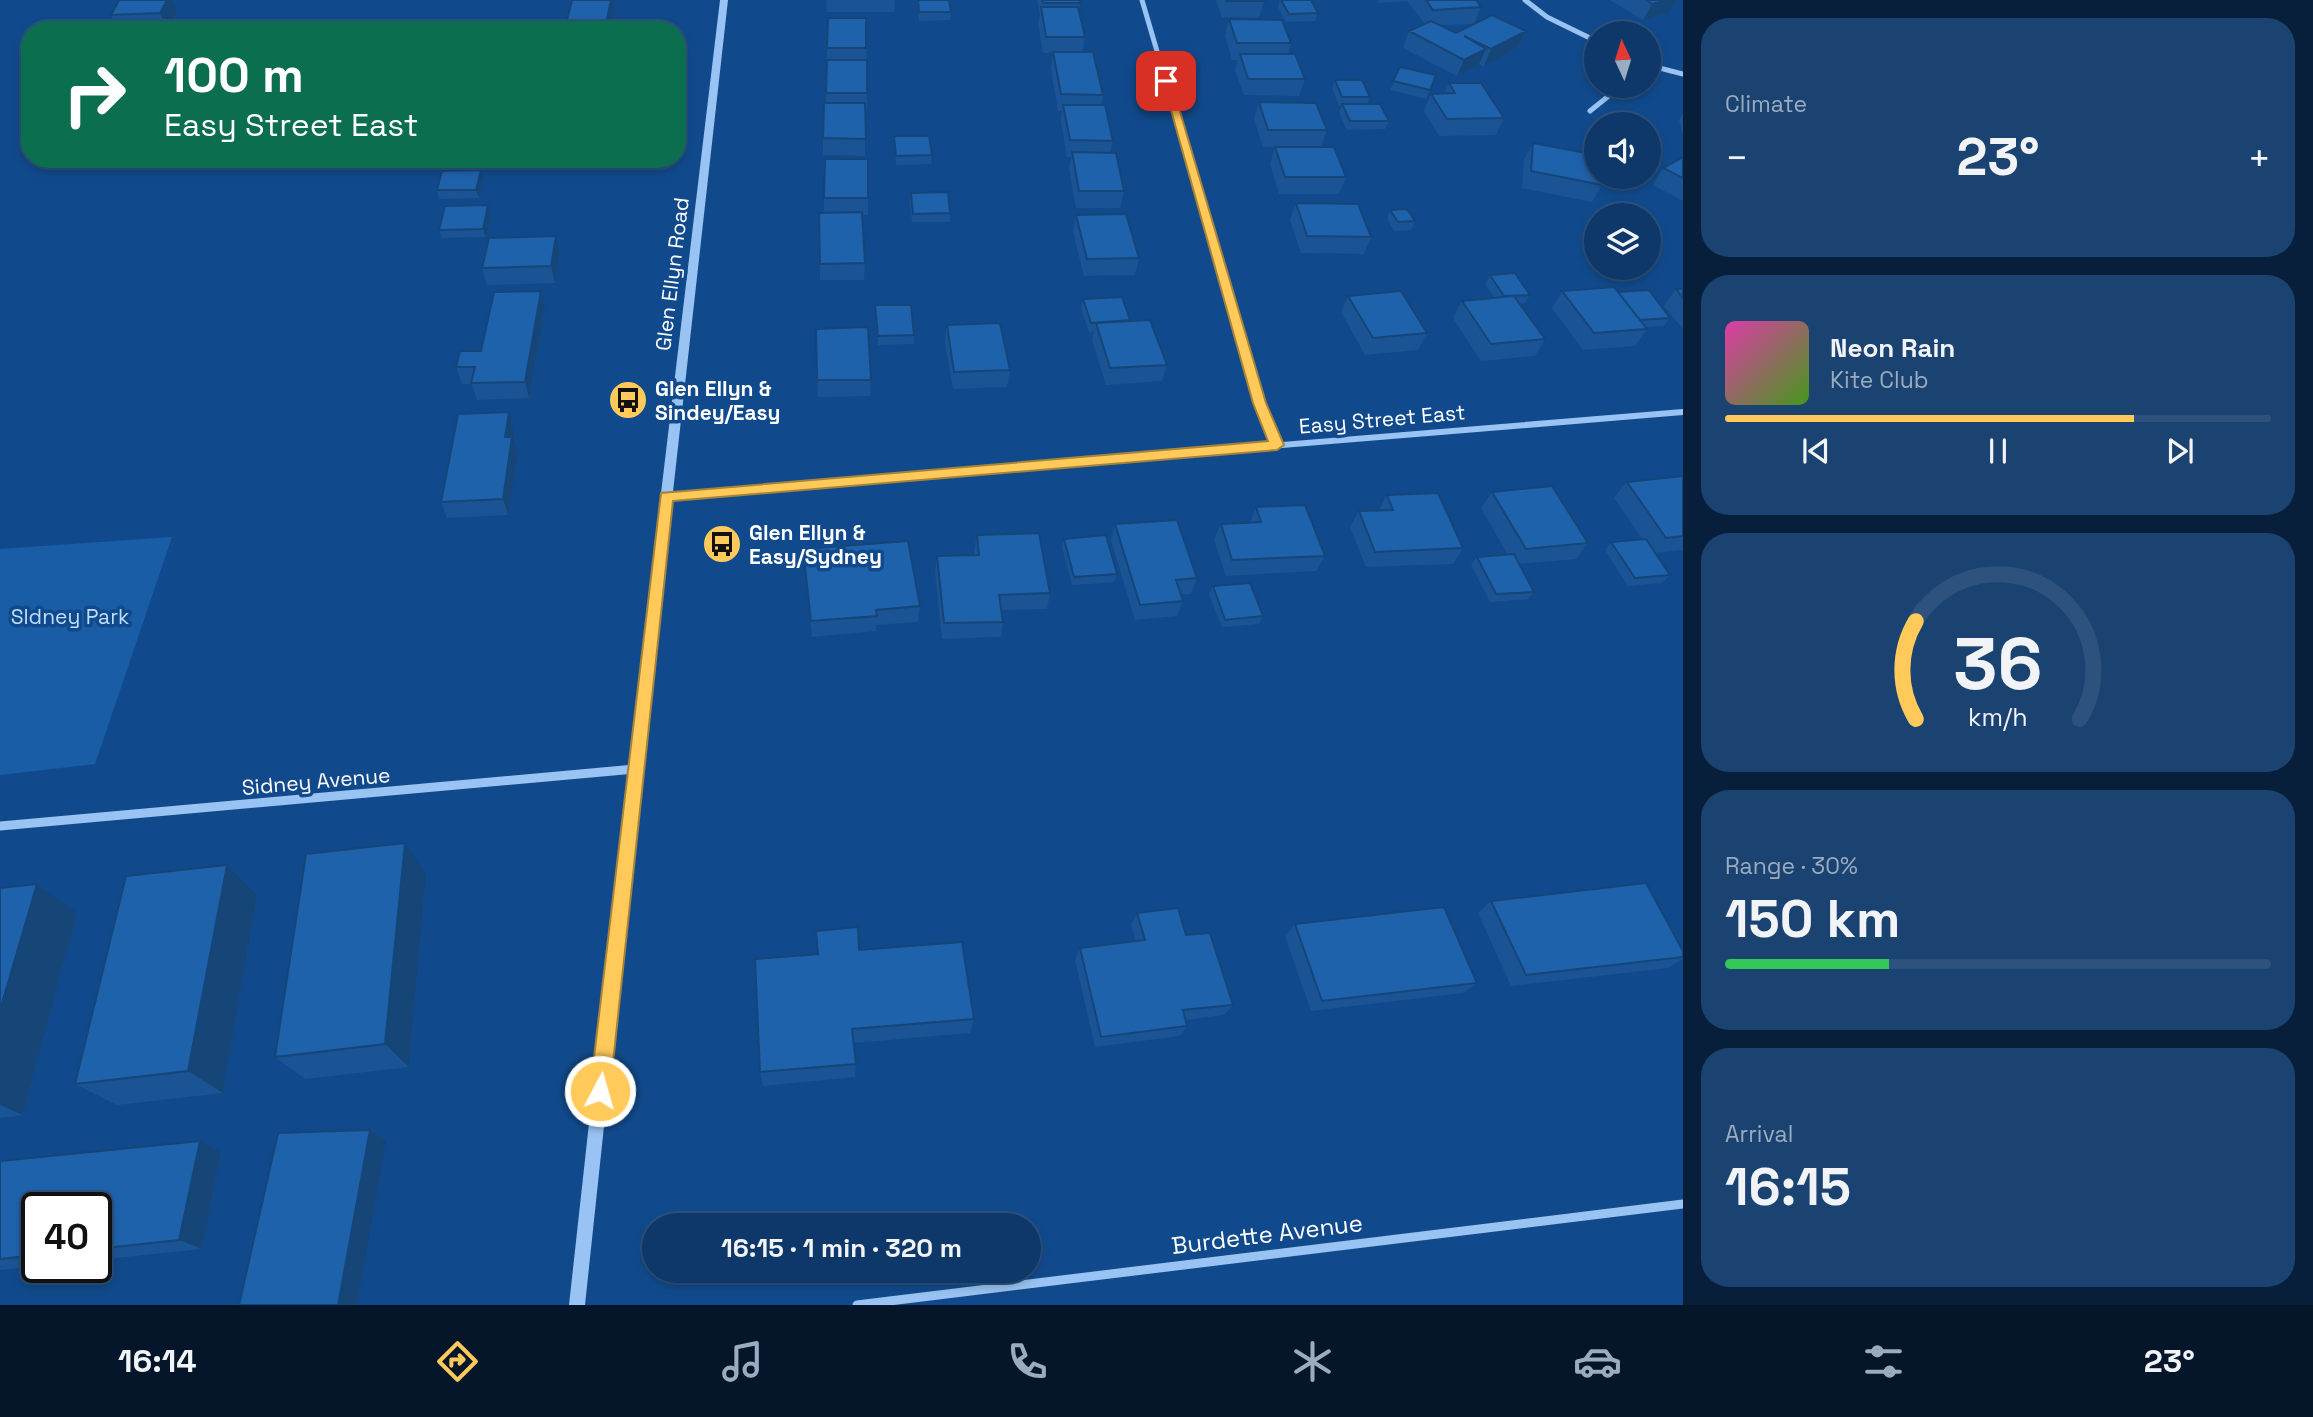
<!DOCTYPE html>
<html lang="en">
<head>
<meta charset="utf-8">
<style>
	body { margin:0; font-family:"Space Grotesk",sans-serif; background:#1b4371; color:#f1f3f6; height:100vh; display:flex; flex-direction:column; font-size:26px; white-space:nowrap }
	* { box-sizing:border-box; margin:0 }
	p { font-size:23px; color:#9aacc0 }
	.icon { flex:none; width:38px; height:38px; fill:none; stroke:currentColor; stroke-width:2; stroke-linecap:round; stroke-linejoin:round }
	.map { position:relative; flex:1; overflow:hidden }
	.details { display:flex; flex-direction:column; gap:18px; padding:18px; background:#071f3a; width:630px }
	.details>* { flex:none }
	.banner { position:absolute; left:21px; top:21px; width:665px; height:147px; border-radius:28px; box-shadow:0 4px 10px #0003,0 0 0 2px #2d527d; background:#0b6e4f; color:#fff; overflow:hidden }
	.needle { width:46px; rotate:356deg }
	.tools { position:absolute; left:1584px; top:21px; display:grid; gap:14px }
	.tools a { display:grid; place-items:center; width:77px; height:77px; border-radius:50%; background:#0d3869; box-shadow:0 4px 10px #0003,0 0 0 2px #2d527d; font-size:35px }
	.speed { position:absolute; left:21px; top:1192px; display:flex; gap:14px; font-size:35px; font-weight:700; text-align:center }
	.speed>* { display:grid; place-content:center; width:91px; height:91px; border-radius:50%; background:#0d3869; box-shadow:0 4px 10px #0003,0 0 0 2px #2d527d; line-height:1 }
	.speed .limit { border:4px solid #111; border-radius:10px; background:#fff; color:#111 }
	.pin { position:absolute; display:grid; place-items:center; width:60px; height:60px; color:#fff; margin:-30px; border-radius:14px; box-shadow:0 4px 10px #0006 }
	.me { position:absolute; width:77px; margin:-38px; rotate:6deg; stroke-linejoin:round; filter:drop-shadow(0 0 5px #0008) }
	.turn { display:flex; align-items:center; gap:24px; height:147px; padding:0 28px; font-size:32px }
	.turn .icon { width:91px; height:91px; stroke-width:2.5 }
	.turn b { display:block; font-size:49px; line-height:60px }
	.big { font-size:52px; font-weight:700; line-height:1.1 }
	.details .tile { flex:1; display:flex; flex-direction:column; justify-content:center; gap:10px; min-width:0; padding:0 24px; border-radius:28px; background:#1b4371 }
	.details .dial { align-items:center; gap:0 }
	.dial svg { height:182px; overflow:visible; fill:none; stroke:#2d527d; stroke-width:7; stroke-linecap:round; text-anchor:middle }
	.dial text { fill:#f1f3f6; stroke:none }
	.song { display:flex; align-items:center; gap:21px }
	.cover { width:84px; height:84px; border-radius:10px; background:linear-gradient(135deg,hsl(320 70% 55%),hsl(100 70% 35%)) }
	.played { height:7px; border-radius:4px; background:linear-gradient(90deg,#ffca59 75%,#2d527d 75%) }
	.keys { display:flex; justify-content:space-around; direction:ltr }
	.heat { display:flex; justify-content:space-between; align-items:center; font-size:38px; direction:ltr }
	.charge { height:10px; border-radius:5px; background:linear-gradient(90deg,#34c759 30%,#2d527d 0) }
	.trip { position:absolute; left:642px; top:1213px; width:399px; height:70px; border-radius:35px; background:#0d3869; box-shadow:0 4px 10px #0003,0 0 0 2px #2d527d; font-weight:700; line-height:70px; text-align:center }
	.dock { display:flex; height:112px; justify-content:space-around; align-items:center; background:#05162a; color:#9aacc0 }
	.dock .icon { width:49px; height:49px }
	.dock .active { color:#ffca59 }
	.dock b { font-size:32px; color:#f1f3f6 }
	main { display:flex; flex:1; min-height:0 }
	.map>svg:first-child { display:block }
</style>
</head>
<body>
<main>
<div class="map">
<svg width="1683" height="1305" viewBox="0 0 1683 1305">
	<rect width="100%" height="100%" fill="#114a8c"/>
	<!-- green -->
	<path fill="#195da6" d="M172 537 95 764 0 775V549Z"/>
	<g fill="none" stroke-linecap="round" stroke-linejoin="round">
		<!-- minor-far2 -->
		<path stroke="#99c3f2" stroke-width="5" d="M1142 0 1237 324
			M1525 0 1547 17 1596 41
			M1648 65 1683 74
			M1590 111 1621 86"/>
		<!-- minor-far1 -->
		<path stroke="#99c3f2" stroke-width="6" d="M1236 322 1260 403 1277 445
			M666 496 1683 412"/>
		<!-- minor -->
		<path stroke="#99c3f2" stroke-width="9" d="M0 826 635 769
			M857 1305 1683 1204"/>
		<!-- tertiary -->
		<path fill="#99c3f2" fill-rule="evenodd" d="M720 0H728L642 769 585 1305H569L628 769Z"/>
	</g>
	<!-- wall -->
	<path fill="#1b5494" d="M119 0H172L177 11 168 30H118L111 15Z
		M572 0H616L611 30H567L566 24Z
		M826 0H895L894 12H827Z
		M917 0H949L951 12 950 20 919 21Z
		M1037 0H1080L1079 11 1085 37 1082 52 1103 95 1101 105 1113 141 1110 152 1124 191 1120 208H1076L1069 169 1071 157H1067L1061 122 1062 111H1058L1051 69 1053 53H1043L1038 23 1040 14Z
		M1216 0H1263L1264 1 1259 18 1222 17Z
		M1280 0H1311L1318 13 1315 21 1286 22 1278 7Z
		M1377 0H1476L1481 7 1474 24 1440 25 1456 33 1518 47 1484 66 1479 64 1478 66 1457 76 1403 48 1409 31 1425 24 1407 1 1379 3Z
		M1610 0H1677L1669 13 1643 20Z
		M866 18 867 93V110H865V156L823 155V138L826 103 827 48Z
		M1229 19 1291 43 1288 54 1305 79 1299 96 1244 95 1235 70 1238 60H1232L1225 36Z
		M1400 67 1430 90 1426 99 1390 90Z
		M1335 80 1370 97 1367 104 1389 121 1385 129 1347 130 1339 113 1342 105H1339L1332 88Z
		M1449 83 1504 118 1496 135 1439 136 1424 111 1431 94H1444Z
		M1259 102 1327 130 1321 147 1346 177 1339 194H1279L1270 164 1275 147H1305H1263L1254 119Z
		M1683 114V136L1679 120Z
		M894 136 932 155 931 164 896 165Z
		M1533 143 1602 185 1592 202 1522 188 1524 160Z
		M1683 157V201L1653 185 1663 168Z
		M525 159H577L525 161Z
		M868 159V215H862L865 263 864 280H820L819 213H824V198Z
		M483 179 479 198 439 199 437 190Z
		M911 193 950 213V222H912L910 201Z
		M1296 203 1371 237 1364 254 1301 253 1290 220Z
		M1390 210 1415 221 1411 230 1394 231 1387 218Z
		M491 214 486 237 442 238 439 230Z
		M1076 215 1139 258 1135 275 1084 276 1073 232Z
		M556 236 560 253 555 283 487 285 482 268Z
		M1490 275 1530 295 1525 303 1520 304 1545 339 1535 356 1481 361 1453 318 1462 301 1495 298 1485 284Z
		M1676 289H1683V329L1664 306Z
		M1562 291 1618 292 1670 318 1664 326 1646 327 1647 329 1635 346 1583 350 1552 308Z
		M1348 296 1427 333 1418 350 1365 355 1341 312Z
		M1083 299 1130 320 1167 365 1162 381 1106 385 1092 340 1094 331 1089 332 1081 308Z
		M875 305 914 335V344L878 345Z
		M545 308 529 398 477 400 472 384H462L456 367Z
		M947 325 1010 370 1007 387 953 389 945 342Z
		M816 329 871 380 870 396 818 397Z
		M514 429 513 437 518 454 508 515 447 518 441 502Z
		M1683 476V550L1655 553 1670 575 1662 583 1628 586 1605 550 1611 542 1642 539 1614 498 1627 482Z
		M1492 492 1588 543 1576 559 1519 564 1534 592 1528 599 1490 602 1471 565 1477 557 1508 555 1481 508Z
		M1387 495 1463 548 1453 564 1366 567 1350 527 1359 511 1379 510Z
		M1256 507 1325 556 1316 571 1226 576 1214 540 1221 524 1250 523Z
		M1115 524 1197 578 1191 594H1181L1183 601 1177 616 1135 620 1111 540Z
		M977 535 1050 593 1047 609 1001 610 1003 622 1001 637 942 639 935 572 937 556 975 555 974 551Z
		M1064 539 1117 574 1114 582 1072 585 1062 547Z
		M803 549 920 606 918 622 876 625V631L812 637 804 565Z
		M1213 586 1263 616 1259 624 1222 627 1209 594Z
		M227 865 257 895 223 1093 117 1105 75 1084Z
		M426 873 409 1067 305 1079 275 1057Z
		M0 888 77 913 23 1115 0 1118Z
		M1491 901 1683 951V959L1668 968 1511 986 1478 913Z
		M1137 913 1186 935 1233 1005 1224 1015 1186 1020 1187 1026 1180 1036 1095 1047 1075 960 1080 948 1136 942 1131 925Z
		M1295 924 1477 983 1463 993 1311 1011 1285 936Z
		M816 931 859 950 974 1019 970 1033 854 1043 856 1064 855 1077 763 1086 760 1072 818 954Z
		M221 1152 202 1249 96 1260V1208H37V1266L0 1270V1161Z"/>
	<!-- shaded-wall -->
	<path fill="#164578" d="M163 0H172L177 11 168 30 160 13Z
		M611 0H616L611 30H607L606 24Z
		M1666 0H1677L1669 13 1643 20 1652 4Z
		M1526 31 1518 47 1484 66 1491 49Z
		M1486 49 1478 66 1457 76 1464 60Z
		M481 170 483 179 479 198 476 190Z
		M488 205 491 214 486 237 483 229Z
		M556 236 560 253 555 283 551 266Z
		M541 291 545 308 529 398 525 382Z
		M509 412 514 429 513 437 518 454 508 515 503 499 505 437Z
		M405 843 426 873 409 1067 385 1044Z
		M227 865 257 895 223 1093 188 1071Z
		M37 884 77 913 23 1115 0 1105V1010Z
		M370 1130 386 1141 357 1305H338Z
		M200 1141 221 1152 202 1249 179 1240Z"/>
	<!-- building -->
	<path fill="#1f62ac" stroke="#164578" stroke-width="2" d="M119 0H167L160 13 111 15Z
		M572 0H611L606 24H566Z
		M918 0H949L951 12H919Z
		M1042 0H1080L1081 3H1043Z
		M1226 0H1263L1264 1H1226Z
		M1281 0H1311L1318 13 1289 14Z
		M1426 0H1476L1481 7 1433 10Z
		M1646 0H1666L1652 4Z
		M1041 7H1078L1085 37H1046Z
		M1492 15 1526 31 1491 49 1464 36 1486 49 1464 60 1409 31 1431 21 1456 33Z
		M828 18H866V48H827Z
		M1229 19 1282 20 1291 43H1237Z
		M54 25H79L76 30H51Z
		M1053 52H1093L1103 95 1061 94Z
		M1240 54H1295L1305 79H1248Z
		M827 60H867V93H826Z
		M1400 67 1436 75 1430 90 1393 81Z
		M1335 80H1362L1370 97H1342Z
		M1449 83H1481L1504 118 1447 119 1431 94 1455 93Z
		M1259 102 1316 103 1327 130H1268Z
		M824 103H865L866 139 823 138Z
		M1342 104H1380L1389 121H1350Z
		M1063 105H1105L1113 141 1070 140Z
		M894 136H929L932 155 896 156Z
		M1533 143 1596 155V177H1603L1602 185 1531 171Z
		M1275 147H1334L1346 177H1285Z
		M1072 152 1116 153 1124 191H1079Z
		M1683 157V178L1663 168Z
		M825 159H868V198H824Z
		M481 170 476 190H437L442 171Z
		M948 192 950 213 913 214 911 193Z
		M1296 203 1358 204 1371 237 1307 236Z
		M488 205 483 229 439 230 445 206Z
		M1407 209 1415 221 1398 222 1390 210Z
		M862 212 865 263 820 264 819 213Z
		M1126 214 1139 258 1087 259 1076 215Z
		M556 236 551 266 482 268 489 238Z
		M1515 273 1530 295 1504 296 1490 275Z
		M1614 287 1647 329 1594 333 1562 291Z
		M1676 289H1683V298Z
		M1649 290 1670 318 1640 320 1618 292Z
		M541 291 525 382 471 383 475 367H456L460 351H481L494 292Z
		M1401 291 1427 333 1373 338 1348 296Z
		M1514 296 1545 339 1491 344 1462 301Z
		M1122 297 1130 320 1091 323 1083 299Z
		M875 305H911L914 335 878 336Z
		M1150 320 1167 365 1110 368 1096 323Z
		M1000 323 1010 370 954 372 947 325Z
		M868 327 871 380H817L816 329Z
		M509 412 505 437H512L503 499 441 502 458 414Z
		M1683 476V536L1666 538 1627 482Z
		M1552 486 1588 543 1526 549 1492 492Z
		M1438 493 1463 548 1375 552 1359 511 1393 510 1387 495Z
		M1305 505 1325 556 1232 560 1221 524 1261 522 1256 507Z
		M1177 520 1197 578 1176 580 1183 601 1140 605 1115 524Z
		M1039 533 1050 593 999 595 1003 622 944 623 937 556 979 555 977 535Z
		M1106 535 1117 574 1074 577 1064 539Z
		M1646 539 1670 575 1635 578 1611 542Z
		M908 541 920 606 876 610 877 616 811 621 803 549Z
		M1514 554 1534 592 1496 594 1477 557Z
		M1250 583 1263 616 1225 620 1213 586Z
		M405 843 385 1044 275 1057 306 854Z
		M227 865 188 1071 75 1084 126 876Z
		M1646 883 1683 951V957L1526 975 1491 901Z
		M37 884 0 1010V888Z
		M1444 907 1477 983 1322 1001 1295 924Z
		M1178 908 1186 935 1210 933 1233 1005 1183 1010 1187 1026 1101 1037 1080 948 1145 940 1137 913Z
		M858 927 859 950 962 942 974 1019 852 1029 856 1064 760 1072 755 959 818 954 816 931Z
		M370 1130 338 1305H239L278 1133Z
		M200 1141 179 1240 96 1249V1208H37V1255L0 1259V1161Z"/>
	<!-- route -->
	<path fill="#ffca59" stroke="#a6833a" stroke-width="2" d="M1162 78 1171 81 1266 403 1284 445 1277 450 673 501 610 1091 608 1098 600 1101 593 1098 590 1091 661 493 1268 441 1253 403Z"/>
	<!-- icons -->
	<defs>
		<symbol id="bus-disc" viewBox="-11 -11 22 22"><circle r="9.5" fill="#ffca59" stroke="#114a8c"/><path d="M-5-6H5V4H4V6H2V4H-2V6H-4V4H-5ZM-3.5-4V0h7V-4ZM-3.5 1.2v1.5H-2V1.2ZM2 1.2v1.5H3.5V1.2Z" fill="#111"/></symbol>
	</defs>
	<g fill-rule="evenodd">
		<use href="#bus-disc" x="606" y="378" width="44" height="44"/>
		<use href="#bus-disc" x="700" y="522" width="44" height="44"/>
	</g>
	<g text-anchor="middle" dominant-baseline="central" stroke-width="7" stroke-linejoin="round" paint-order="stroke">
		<!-- street labels -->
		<g font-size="21" fill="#fff" stroke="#114a8c">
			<text transform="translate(672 274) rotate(-83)">Glen Ellyn Road</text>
			<text transform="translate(1382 419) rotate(-5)">Easy Street East</text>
			<text transform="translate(316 781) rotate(-5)">Sidney Avenue</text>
		</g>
		<!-- poi labels -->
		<g font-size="21" font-weight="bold" fill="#fff" stroke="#114a8c" text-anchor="start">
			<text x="655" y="388">Glen Ellyn &amp;<tspan x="655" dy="24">Sindey/Easy</tspan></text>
			<text x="749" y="532">Glen Ellyn &amp;<tspan x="749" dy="24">Easy/Sydney</tspan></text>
		</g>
		<!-- park labels -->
		<g font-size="21" fill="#bfddfd" stroke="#114a8c">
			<text x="70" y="616">SIdney Park</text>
		</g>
		<!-- near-street labels -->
		<g font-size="24" fill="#fff" stroke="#114a8c">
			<text transform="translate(1267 1234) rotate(-7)">Burdette Avenue</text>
		</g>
	</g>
</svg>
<div class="tools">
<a><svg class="needle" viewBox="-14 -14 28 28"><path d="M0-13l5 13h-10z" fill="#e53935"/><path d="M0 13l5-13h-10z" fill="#9aacc0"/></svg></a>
<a><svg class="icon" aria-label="sound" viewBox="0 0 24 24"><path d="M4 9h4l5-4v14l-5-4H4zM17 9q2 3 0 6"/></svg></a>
<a><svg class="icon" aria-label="layers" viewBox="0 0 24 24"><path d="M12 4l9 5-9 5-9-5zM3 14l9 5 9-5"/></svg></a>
</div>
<div class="speed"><div class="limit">40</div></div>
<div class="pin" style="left:1166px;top:81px;background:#d93025"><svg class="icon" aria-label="arrive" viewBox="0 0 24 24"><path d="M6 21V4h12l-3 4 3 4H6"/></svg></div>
<svg class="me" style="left:600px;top:1091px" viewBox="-20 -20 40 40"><circle r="17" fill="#ffca59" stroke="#fff" stroke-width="3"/><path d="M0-11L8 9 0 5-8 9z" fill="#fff"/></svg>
<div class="trip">16:15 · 1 min · 320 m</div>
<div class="banner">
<div class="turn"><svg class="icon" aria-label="right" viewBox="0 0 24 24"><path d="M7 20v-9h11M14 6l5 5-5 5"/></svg><div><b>100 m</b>Easy Street East</div></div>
</div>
</div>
<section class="details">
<div class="tile"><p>Climate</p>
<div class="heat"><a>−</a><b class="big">23°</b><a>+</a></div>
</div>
<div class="tile">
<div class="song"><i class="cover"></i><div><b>Neon Rain</b><p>Kite Club</p></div></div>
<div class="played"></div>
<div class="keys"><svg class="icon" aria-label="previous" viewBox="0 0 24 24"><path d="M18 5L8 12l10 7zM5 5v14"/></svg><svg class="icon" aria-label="pause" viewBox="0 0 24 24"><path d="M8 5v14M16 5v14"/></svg><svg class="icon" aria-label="next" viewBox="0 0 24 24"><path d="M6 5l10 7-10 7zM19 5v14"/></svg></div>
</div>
<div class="tile dial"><svg viewBox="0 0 100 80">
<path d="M14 69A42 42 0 1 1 86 69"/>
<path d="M14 69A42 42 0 0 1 14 26" stroke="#ffca59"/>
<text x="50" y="56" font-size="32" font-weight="700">36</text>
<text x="50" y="72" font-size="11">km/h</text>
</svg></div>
<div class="tile"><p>Range · 30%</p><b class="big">150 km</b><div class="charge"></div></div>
<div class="tile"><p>Arrival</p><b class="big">16:15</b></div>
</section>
</main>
<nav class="dock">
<b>16:14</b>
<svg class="icon active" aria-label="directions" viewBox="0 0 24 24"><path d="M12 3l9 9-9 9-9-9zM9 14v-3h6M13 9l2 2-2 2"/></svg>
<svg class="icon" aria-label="music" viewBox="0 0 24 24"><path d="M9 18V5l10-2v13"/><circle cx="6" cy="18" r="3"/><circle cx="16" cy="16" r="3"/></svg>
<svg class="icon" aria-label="phone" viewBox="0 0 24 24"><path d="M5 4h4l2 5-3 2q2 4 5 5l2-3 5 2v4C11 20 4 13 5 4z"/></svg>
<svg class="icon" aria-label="climate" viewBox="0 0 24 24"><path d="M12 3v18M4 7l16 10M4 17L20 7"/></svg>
<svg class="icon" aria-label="car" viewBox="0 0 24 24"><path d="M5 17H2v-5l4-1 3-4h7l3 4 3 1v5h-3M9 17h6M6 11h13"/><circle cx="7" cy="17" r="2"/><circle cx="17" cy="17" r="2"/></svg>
<svg class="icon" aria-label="filters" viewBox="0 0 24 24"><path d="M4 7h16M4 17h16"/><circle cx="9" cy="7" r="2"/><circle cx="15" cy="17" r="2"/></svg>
<b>23°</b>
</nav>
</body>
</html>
